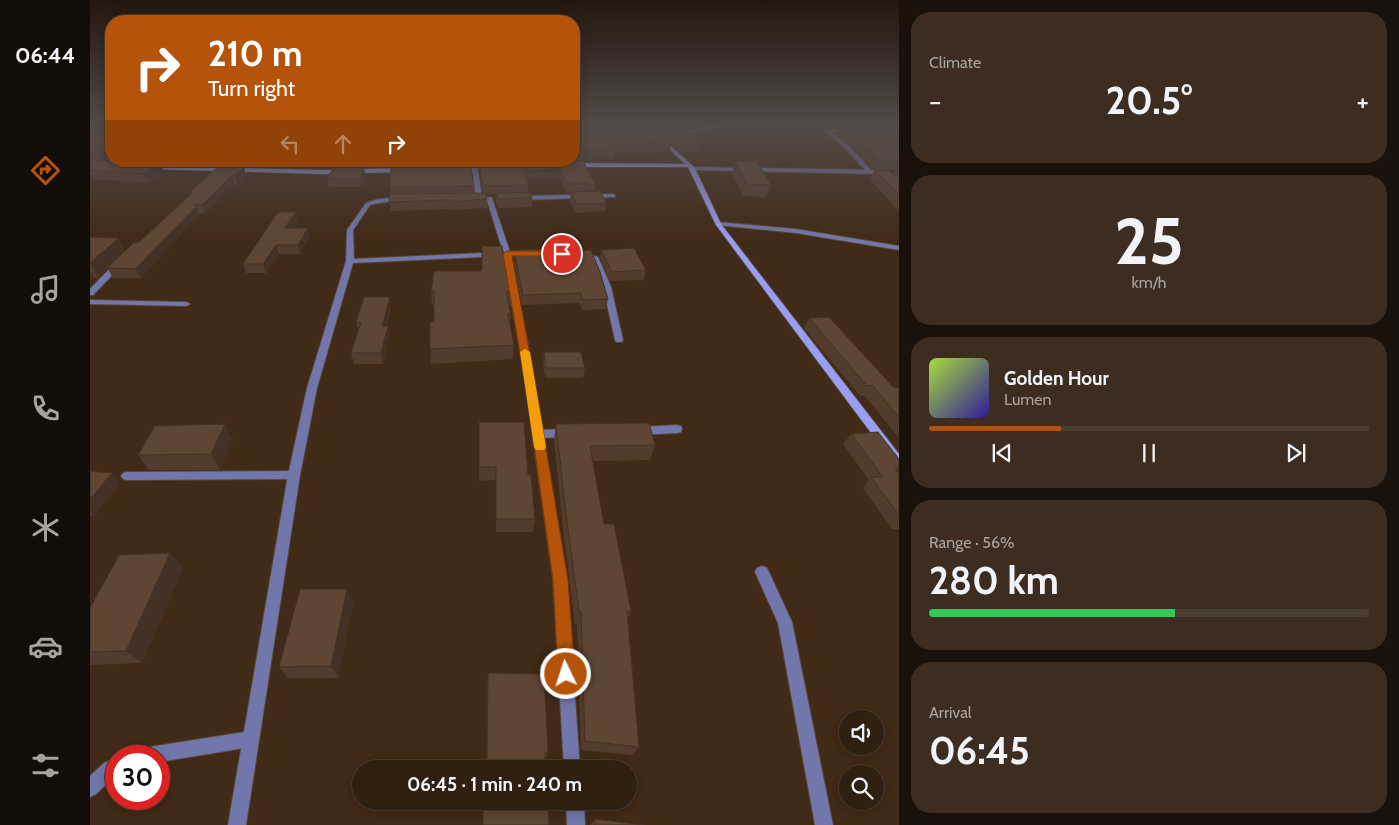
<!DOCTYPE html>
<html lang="en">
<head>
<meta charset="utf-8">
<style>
	body { margin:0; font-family:Cabin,sans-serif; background:#3c2d20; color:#f1f3f6; height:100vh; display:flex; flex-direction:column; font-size:19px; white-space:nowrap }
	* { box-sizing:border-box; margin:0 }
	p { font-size:16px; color:#a8a39f }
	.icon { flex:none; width:28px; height:28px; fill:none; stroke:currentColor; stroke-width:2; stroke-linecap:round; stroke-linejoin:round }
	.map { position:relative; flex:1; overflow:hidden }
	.side { display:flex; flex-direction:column; gap:12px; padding:12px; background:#1a120a; width:500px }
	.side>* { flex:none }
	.guide { position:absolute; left:15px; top:15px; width:475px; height:152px; border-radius:20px; box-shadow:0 2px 12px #0003,0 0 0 1px #4b3e32; background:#b45309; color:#fff; overflow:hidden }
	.controls { position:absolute; left:749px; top:710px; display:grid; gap:10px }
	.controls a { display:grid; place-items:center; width:45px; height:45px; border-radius:50%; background:#302012; box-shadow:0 2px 12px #0003,0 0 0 1px #4b3e32; font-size:25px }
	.speed { position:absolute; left:15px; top:745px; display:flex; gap:10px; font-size:25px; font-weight:700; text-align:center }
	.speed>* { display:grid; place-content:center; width:65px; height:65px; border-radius:50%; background:#302012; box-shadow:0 2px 12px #0003,0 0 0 1px #4b3e32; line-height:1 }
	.speed .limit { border:8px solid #d22; background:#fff; color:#111 }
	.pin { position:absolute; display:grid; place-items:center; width:42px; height:42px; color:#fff; margin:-21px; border:2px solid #fff; border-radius:50%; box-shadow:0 1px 5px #0007 }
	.me { position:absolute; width:55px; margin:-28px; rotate:356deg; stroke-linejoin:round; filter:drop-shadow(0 0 4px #0008) }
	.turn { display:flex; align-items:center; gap:18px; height:105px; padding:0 20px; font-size:22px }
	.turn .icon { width:65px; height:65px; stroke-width:2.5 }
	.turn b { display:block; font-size:35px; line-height:42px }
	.lanes { display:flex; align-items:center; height:48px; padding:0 20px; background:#0003; justify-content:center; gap:25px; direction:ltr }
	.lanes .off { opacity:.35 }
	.big { font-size:38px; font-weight:700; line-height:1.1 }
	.side .widget { flex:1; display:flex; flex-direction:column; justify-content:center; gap:8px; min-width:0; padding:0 18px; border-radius:20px; background:#3c2d20 }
	.side .dial { align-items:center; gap:0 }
	.dial b { font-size:65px; line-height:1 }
	.song { display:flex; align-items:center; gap:15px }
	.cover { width:60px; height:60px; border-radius:8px; background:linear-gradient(135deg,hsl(80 70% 55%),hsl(250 70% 35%)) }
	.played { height:5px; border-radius:2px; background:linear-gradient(90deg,#b45309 30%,#4b3e32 30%) }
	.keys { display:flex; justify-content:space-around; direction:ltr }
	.heat { display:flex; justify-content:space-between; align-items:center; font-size:28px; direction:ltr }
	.charge { height:8px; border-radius:4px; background:linear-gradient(90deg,#34c759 56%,#4b3e32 0) }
	.trip { position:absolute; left:262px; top:760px; width:285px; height:50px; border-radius:25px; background:#302012; box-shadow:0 2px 12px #0003,0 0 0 1px #4b3e32; font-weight:700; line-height:50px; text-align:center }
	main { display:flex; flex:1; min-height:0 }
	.tabs { display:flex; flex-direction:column; width:90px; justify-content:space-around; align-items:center; background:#130d07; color:#a8a39f }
	.tabs .icon { width:35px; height:35px }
	.tabs .selected { color:#b45309 }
	.tabs b { font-size:22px; color:#f1f3f6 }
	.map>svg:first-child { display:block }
</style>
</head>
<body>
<main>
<nav class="tabs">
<b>06:44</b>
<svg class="icon selected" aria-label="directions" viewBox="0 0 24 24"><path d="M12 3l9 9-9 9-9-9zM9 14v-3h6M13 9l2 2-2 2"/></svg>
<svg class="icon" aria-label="music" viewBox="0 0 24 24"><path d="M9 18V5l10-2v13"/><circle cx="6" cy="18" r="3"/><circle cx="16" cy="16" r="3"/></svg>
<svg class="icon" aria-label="phone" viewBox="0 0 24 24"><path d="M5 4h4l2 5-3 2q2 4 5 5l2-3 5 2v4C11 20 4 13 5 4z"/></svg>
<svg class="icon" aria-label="climate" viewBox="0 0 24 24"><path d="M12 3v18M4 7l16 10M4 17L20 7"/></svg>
<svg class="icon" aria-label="car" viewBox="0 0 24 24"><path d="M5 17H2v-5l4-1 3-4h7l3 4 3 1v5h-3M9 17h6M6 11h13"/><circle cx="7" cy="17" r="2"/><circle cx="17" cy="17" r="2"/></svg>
<svg class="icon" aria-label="filters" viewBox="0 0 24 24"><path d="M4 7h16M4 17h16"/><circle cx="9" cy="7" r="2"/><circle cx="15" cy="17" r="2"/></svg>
</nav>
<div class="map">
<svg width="809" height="825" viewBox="0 0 809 825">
	<rect width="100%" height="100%" fill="#402a18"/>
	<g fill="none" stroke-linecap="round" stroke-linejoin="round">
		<defs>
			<path id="lane" d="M734 130H762L760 132H741L757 144 782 171V173H778L753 146 734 132Z
				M0 300 96 302 100 304 96 306 0 304Z
				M587 425 591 426 592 429 591 432 587 433 549 435 545 434 544 431 545 428 549 427Z
				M477 429 481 430 482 433 481 436 477 437 448 438 444 437 443 434 444 431 448 430Z
				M204 471 208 472 210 475 208 478 204 479 37 480 33 479 31 476 33 473 37 472Z
				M672 566 677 568 702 622 743 825H725L688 623 665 572 667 568Z
				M161 731 167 733 169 739 167 745 161 747 69 762V756H45L47 750 53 748Z
				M26 758V775L6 794 0 797V776L14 763Z"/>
			<path id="street" d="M136 161H141L125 176H121V174Z
				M325 161H331V169L326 168Z
				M384 164 387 166 392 196 402 198 420 252 438 251 441 253 438 255 421 256 445 382 477 580 490 769H474L463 580 435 382 414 256 263 263 227 388 210 475 156 825H138L198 475 217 388 256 261 257 230 276 203 288 199 313 197 316 199 315 200 289 203 280 205 263 230 264 259 413 252 397 200H389L386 198 381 166Z
				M603 167 791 170 809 185V190L790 174 601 170V168Z
				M523 194 525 195V197L430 200 427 198 430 196Z
				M628 222 706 229 809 246V250L706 233 626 225V223Z
				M492 252 508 257 521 287 533 340 532 342H526L525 340 513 287 501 258 490 255V253Z
				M26 262 33 264 3 295H0V289Z
				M476 801H494L495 825H477Z"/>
			<path id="secondary" d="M554 125H558L605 168 631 224 809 454V466L805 465 626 225 598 167H483L480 165 483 163 595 164Z
				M629 125H636L587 135 585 134Z
				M401 164 404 166 403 167 368 169 365 167 368 165Z
				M58 166 233 170 314 168 317 170 314 172 233 174 56 169V167Z"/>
		</defs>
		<!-- lane casing -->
		<use href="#lane" stroke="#5a4534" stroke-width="2"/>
		<!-- street casing -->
		<use href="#street" stroke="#5a4534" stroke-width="2"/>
		<!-- secondary casing -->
		<use href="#secondary" stroke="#5a4534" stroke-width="2"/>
		<!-- lane -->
		<use href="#lane" fill="#7277ab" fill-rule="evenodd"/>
		<!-- street -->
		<use href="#street" fill="#7277ab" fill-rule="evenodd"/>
		<!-- secondary -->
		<use href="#secondary" fill="#989ef2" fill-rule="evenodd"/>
	</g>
	<!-- wall -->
	<path fill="#523c2d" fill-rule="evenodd" d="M0 125H21V158L16 161H92L86 165H71L74 173 58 183 3 179 0 181Z
		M484 125H627L596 130 611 144 609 152H591L582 143 580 152 524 153 523 159 487 160V161L505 184 504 192 516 203 515 211 486 213 480 201 481 193H477L470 179 466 178 437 179 438 185V193L442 198V207L408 208 406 202V194H396L397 199 398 208 362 210 361 209 301 211 299 202 301 194 300 187 336 167 334 161H484ZM578 133 577 139 571 134ZM380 163H389L390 170 393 193H384V186Z
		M687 125H809V211L780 180 784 170 803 174 805 169H782L776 161V160L747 134 749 129H692Z
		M137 161H189L183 167H154L156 175 148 184H144L115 213H108L109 215 51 278H23L18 269 9 278H4L0 281V237L29 238 35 251 48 243 100 195 99 193 139 167Z
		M250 161H280L278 168H274L275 176 271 187H239L237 179 251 167Z
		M645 161 681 185 676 197 653 196 642 173Z
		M208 221 203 228 220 237 210 254H189L176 273H156L153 264Z
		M424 250 454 252 518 299 516 309 492 310 489 303 432 305 424 260Z
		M511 250 556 270 554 280 520 281 510 259Z
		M341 291 421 292V306H419L421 314 420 327 424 345 423 359 341 364 340 349 344 322V305H342Z
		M301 307 297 326 299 337 293 364H264L261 353 268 330 266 322Z
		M719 318 804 388 809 387V438L775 396H770L714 328Z
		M454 352 495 368 493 378H455L453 362Z
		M389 422 438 475 445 519 443 532H406V480L389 481Z
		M466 424 565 445 560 460 502 461 514 524 541 611 538 618 549 747 542 755 491 750 487 624H485L473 529 464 439Z
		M761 434 809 459V529H802L773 488 779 480 753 444Z
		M143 440 130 470H59L48 455Z
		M0 471 22 473 30 483 4 516 0 515Z
		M80 553 93 568 52 663 0 665V608Z
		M257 589 263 602 248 678H198L189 667Z
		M458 752 456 761 394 758Z
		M505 819 555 825H500Z"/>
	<!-- shaded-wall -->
	<path fill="#423124" d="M0 125H14L0 131Z
		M579 125H627L580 133 579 132 578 133 571 134 572 126Z
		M17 149 21 158 14 163 9 154Z
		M84 161H92L86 165Z
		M181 161H189L183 167Z
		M276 161H280L278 168Z
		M70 164 74 173 58 183 53 174Z
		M154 167 156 175 148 184 145 175Z
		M274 168 275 176 271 187 270 179Z
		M0 175 3 179 0 181Z
		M142 175 144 184 115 213 112 205Z
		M106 207 109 215 51 278 45 269Z
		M206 212 208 221 197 237 194 228Z
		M218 228 220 237 210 254 208 245Z
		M29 238 36 252 17 268 18 269 9 278 0 263Z
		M186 245 189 254 176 273 173 264Z
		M0 271 4 278 0 281Z
		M300 297 301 307 294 337 292 327Z
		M298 326 299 337 293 364 291 353Z
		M135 424 143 440 130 470 121 454Z
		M22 473 30 483 4 516 0 511V499Z
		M80 553 93 568 52 663 36 651Z
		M257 589 263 602 248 678 241 666Z"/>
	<!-- building -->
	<path fill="#5f4634" stroke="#423124" d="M8 125H21V151L17 149 9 154H0V128Z
		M484 125H561L582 143 520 144 525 150 487 151 488 152 484 153Z
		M750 126H809V160H787L780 152H782Z
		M595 128 611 144H592L579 132Z
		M0 160 70 164 53 174 0 170Z
		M484 161H493L505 184H477L470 170H467L434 171 438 185 393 186 389 162Z
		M645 161H667L681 185 657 184Z
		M380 162 384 186 300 187 301 168 336 167 335 164Z
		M128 167H154L145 175H142L112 205 103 204 106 207 45 269 17 268 44 242 48 243 102 193H99Z
		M244 167 274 168 270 179H237Z
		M784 170 799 171 809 178V195Z
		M510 191 516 203 487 204 481 192Z
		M396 193 397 199 361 202V200L299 202 300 194Z
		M406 193H440L442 198 408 199Z
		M188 212H206L194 228H218L208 245H186L173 264H153Z
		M0 237 29 238 0 263Z
		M392 246H412L421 292H416L421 314H418L424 345 340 349V322H344V291H341L344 271H392Z
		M544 248 556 270 522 272 511 250Z
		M453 249 454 252 501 250 510 272 518 299 493 300 491 293 433 295 424 250Z
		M274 297H300L292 327 298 326 291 353H261L271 322H266Z
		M739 317 804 388 809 387V417L782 385 777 386 719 318Z
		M454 352H491L495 368H456Z
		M389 422H434L438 475H441L445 519H406V467H389Z
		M559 423 565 445 500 446 514 524H524L541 611H537L549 747 495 741 491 611H489L476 514 466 424Z
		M135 424 121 454 48 455 65 426Z
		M788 432 809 459V469H805L809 474V515L781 477H793L761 434Z
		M0 471 22 473 0 499Z
		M80 553 36 651 0 652V608L29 555Z
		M210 589H257L241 666 189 667Z
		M398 673 454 674 458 752H455L456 769H394V758H397Z
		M393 801H458L459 825H393Z
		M505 819 555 825H505Z"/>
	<!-- sky -->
	<linearGradient id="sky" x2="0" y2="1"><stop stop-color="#23170d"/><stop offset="0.52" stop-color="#534a48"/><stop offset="1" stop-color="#534a48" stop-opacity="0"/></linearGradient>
	<rect width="809" height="240" fill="url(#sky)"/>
	<!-- route -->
	<path fill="#b45309" stroke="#753606" d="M417 251H472L476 254 472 256H422L445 382 478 580 485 674 482 681 476 683 470 681 468 674 463 580 435 382 413 254Z"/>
	<!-- slow -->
	<path fill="#f59e0b" d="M435 349 440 352 456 447 454 450H446L444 447 430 352Z"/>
</svg>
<div class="controls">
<a><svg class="icon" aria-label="sound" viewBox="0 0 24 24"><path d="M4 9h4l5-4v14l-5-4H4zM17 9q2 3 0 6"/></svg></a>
<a><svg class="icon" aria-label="search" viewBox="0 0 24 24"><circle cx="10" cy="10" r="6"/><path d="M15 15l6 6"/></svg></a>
</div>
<div class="speed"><div class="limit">30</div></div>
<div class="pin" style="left:472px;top:254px;background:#d93025"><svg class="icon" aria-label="arrive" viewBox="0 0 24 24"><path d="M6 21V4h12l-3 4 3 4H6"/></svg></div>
<svg class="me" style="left:476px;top:674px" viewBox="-20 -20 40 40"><circle r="17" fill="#b45309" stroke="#fff" stroke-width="3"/><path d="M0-11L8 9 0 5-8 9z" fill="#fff"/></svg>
<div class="trip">06:45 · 1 min · 240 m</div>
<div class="guide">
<div class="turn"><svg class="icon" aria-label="right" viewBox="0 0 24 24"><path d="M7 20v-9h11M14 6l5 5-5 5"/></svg><div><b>210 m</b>Turn right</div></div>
<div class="lanes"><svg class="icon off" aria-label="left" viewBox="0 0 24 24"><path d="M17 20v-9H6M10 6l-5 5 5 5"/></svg><svg class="icon off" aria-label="ahead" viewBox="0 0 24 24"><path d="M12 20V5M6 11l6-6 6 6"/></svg><svg class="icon" aria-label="right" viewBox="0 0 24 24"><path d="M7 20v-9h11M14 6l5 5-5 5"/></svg></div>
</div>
</div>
<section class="side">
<div class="widget"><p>Climate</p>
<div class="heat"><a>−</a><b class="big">20.5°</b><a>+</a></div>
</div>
<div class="widget dial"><b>25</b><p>km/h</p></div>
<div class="widget">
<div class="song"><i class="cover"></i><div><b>Golden Hour</b><p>Lumen</p></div></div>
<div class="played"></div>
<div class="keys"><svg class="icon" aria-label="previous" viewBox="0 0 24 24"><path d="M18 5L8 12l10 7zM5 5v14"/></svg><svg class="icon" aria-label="pause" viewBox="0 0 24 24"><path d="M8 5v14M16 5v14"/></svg><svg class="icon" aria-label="next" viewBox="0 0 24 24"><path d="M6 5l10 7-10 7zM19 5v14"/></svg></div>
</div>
<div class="widget"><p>Range · 56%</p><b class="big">280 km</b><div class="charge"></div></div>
<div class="widget"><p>Arrival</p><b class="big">06:45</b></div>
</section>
</main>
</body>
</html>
